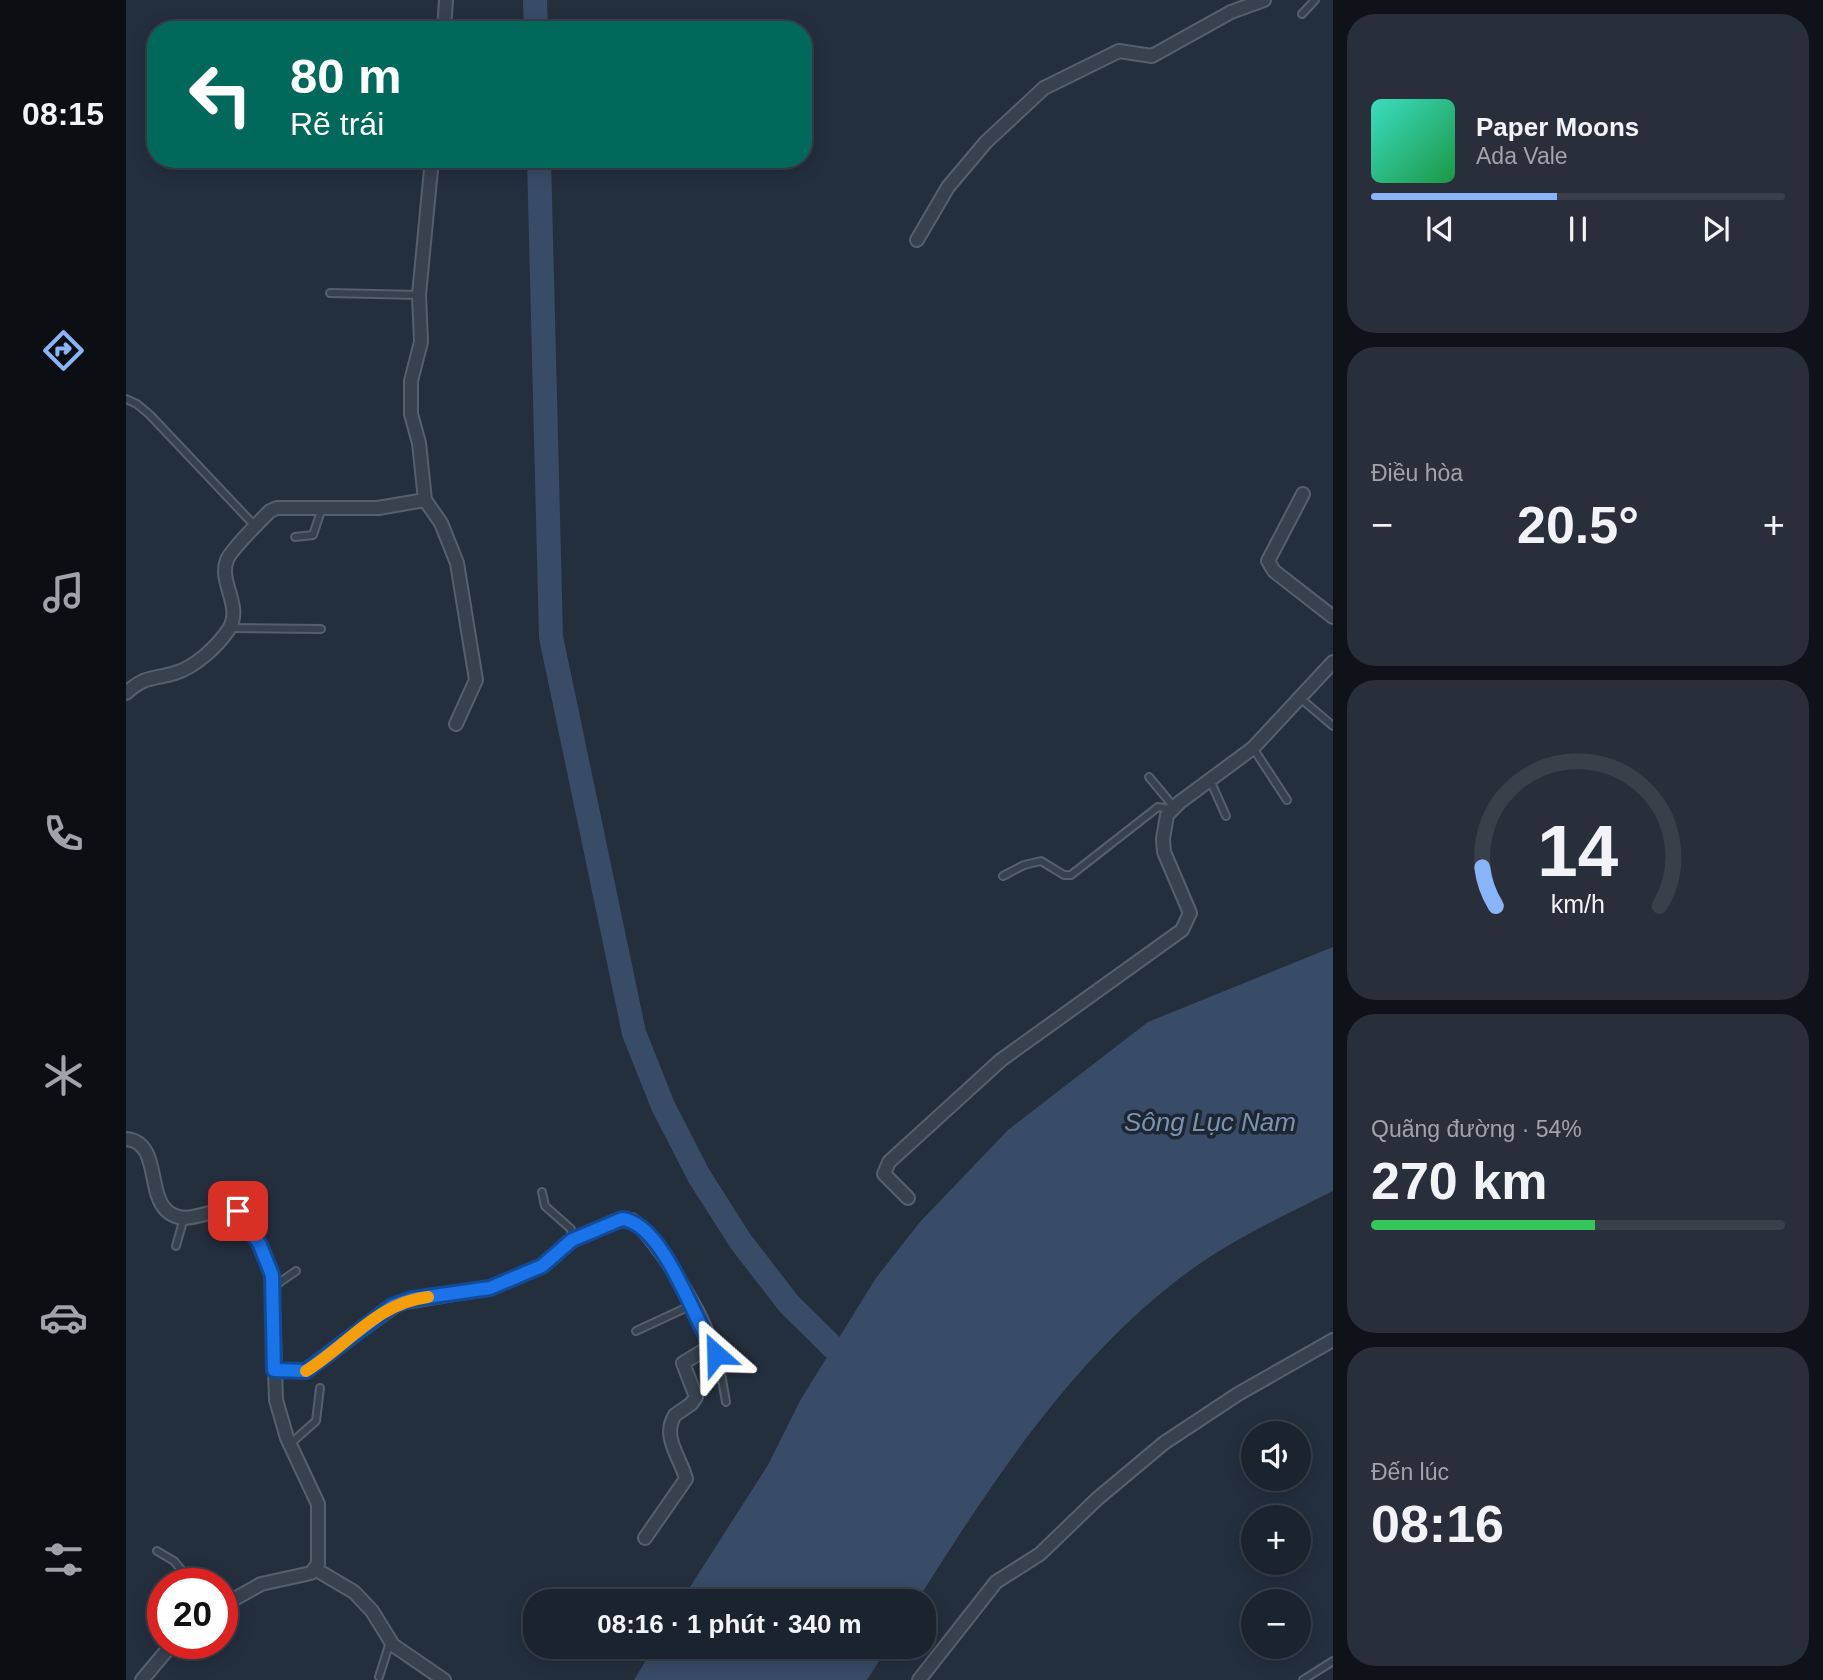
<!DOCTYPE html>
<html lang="vi">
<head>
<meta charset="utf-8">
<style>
	body { margin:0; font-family:Arial,sans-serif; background:#282f3a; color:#f1f3f6; height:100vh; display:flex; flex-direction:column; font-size:26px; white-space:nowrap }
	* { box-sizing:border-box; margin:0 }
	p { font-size:23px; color:#a0a4aa }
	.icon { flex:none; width:38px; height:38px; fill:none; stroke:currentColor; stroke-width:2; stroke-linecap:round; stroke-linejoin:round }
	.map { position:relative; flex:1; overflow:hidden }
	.panel { display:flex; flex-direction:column; gap:14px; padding:14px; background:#0f1319; width:490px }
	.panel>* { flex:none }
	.guide { position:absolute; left:21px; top:21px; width:665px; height:147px; border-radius:28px; box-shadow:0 4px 18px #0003,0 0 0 2px #39404a; background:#00695c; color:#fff; overflow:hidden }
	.controls { position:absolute; left:1115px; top:1421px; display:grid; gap:14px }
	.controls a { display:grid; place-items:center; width:70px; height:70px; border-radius:50%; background:#1b232e; box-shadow:0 4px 18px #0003,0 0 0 2px #39404a; font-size:35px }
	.speed { position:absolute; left:21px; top:1568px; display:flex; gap:14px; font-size:35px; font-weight:700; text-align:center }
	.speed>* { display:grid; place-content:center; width:91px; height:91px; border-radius:50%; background:#1b232e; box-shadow:0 4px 18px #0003,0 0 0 2px #39404a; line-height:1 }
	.speed .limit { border:10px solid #d22; background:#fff; color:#111 }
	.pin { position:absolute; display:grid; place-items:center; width:60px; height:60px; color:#fff; margin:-30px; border-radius:14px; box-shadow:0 4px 10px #0006 }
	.me { position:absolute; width:77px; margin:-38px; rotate:335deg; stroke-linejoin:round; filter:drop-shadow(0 0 5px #0008) }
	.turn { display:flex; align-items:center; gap:24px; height:147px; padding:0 28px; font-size:32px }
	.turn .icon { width:91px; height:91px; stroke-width:2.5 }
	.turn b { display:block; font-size:49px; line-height:60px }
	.big { font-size:52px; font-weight:700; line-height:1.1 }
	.panel .widget { flex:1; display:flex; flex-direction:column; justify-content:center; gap:10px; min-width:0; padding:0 24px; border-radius:28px; background:#282f3a }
	.panel .dial { align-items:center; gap:0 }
	.dial svg { height:182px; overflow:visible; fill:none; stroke:#39404a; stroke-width:7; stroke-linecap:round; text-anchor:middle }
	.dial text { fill:#f1f3f6; stroke:none }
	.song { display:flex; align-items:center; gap:21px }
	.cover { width:84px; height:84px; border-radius:10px; background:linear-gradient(135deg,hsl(170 70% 55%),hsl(140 70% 35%)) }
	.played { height:7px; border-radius:4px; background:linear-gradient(90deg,#8ab4f8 45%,#39404a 45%) }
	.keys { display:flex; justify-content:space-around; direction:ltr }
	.heat { display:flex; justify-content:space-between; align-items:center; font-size:38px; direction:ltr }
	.charge { height:10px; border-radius:5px; background:linear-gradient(90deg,#34c759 54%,#39404a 0) }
	.trip { position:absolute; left:397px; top:1589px; width:413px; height:70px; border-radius:28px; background:#1b232e; box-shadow:0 4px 18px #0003,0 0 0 2px #39404a; font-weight:700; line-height:70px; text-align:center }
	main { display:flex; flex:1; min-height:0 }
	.dock { display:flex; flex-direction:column; width:126px; justify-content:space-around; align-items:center; background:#0b0e12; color:#a0a4aa }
	.dock .icon { width:49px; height:49px }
	.dock .active { color:#8ab4f8 }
	.dock b { font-size:32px; color:#f1f3f6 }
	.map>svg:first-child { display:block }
</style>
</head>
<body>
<main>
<nav class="dock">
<b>08:15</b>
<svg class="icon active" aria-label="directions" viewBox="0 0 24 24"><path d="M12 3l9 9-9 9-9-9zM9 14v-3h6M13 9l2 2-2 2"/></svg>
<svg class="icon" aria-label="music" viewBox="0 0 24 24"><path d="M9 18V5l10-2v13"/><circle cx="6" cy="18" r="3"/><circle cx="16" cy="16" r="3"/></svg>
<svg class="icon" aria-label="phone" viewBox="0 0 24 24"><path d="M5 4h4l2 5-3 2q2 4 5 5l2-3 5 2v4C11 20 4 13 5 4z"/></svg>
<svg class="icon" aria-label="climate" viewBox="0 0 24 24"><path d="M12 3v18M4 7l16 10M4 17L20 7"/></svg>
<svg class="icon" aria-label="car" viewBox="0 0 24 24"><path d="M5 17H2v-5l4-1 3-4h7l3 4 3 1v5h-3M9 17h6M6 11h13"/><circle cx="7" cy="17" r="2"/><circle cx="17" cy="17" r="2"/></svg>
<svg class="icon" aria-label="filters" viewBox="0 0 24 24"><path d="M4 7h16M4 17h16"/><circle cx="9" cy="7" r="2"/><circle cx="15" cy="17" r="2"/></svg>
</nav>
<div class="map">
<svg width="1207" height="1680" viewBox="0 0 1207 1680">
	<rect width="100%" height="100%" fill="#242f3e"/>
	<!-- water -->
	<path fill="#394c67" d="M1207 947V1191C1153 1218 1098 1243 1050 1281 941 1366 864 1485 791 1601H555L642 1465 675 1399 750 1278 794 1222 882 1130 1022 1022Z
		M528 1647H762L741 1680H508Z"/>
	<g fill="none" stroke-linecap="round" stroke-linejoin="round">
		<!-- river -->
		<path stroke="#394c67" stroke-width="24" d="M409 0 410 30
			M413 159 425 637 508 1033 537 1106 573 1176 615 1242 663 1304 730 1370"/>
		<defs>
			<path id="service" d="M1176 14 1189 0
				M257 25V30
				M204 293 293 295
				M0 399 11 404 24 415 129 526
				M169 537 187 535 196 508
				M103 628 195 629
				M1174 698 1207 726
				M1127 748 1161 800
				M1023 777 1048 807
				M1084 780 1100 816
				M877 876 898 865 915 861 938 875H945L1032 807 1045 809
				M416 1192 419 1206 445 1229V1240
				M50 1246 58 1218
				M147 1287 170 1271
				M510 1331 566 1305
				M585 1346 592 1357 600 1402
				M164 1444 190 1421 194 1388
				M31 1551 48 1561 67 1584
				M253 1677 264 1642
				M1177 1680 1207 1661"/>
			<path id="minor" d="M318 30 320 0
				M791 240 822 187 860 142 918 88 993 51 1026 56 1105 12 1138 0
				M1177 494 1142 561 1148 571 1207 617
				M299 500 315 523 331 563 350 680 330 724
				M0 693C20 675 26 680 49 673 69 667 91 647 103 629 117 606 92 582 101 560 104 551 136 519 144 511L151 508H252L299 500 293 443 285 414V381L295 342 293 295 306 159
				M0 1139C34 1142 21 1191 40 1210 60 1230 88 1204 112 1211L134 1245 146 1275 150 1400 161 1438 192 1504V1564L185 1573 135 1584 96 1606
				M782 1198 758 1174 763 1162 875 1060 1056 930 1064 913 1038 852 1037 839 1041 815 1054 802 1127 748 1207 662
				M148 1370 179 1371 273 1303 364 1288 416 1266 445 1240 489 1221 506 1220C529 1236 580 1318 585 1346L557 1363 570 1397 565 1404 549 1415C535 1437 555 1458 560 1479L519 1538
				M189 1569 228 1592 246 1611 267 1645 318 1680
				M16 1680 47 1643
				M793 1680 870 1582 914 1554 971 1499 1038 1443 1112 1394 1207 1340"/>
		</defs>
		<!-- service casing -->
		<use href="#service" stroke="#565f6c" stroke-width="10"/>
		<!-- minor casing -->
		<use href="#minor" stroke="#565f6c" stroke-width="16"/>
		<!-- service -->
		<use href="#service" stroke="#38414e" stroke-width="6"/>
		<!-- minor -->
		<use href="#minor" stroke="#38414e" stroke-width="12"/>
	</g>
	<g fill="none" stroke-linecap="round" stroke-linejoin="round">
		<defs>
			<path id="route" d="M112 1211 134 1245 146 1275 148 1370 180 1371 266 1306 286 1299 364 1288 416 1266 446 1240 496 1219C538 1223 569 1323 590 1354"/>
		</defs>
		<!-- route casing -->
		<use href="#route" stroke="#114b97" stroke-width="18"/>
		<!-- route -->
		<use href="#route" stroke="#1a73e8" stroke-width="12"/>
		<!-- slow -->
		<path stroke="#f59e0b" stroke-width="12" d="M180 1371C222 1345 251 1303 302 1297"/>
	</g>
	<g text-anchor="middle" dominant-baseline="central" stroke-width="7" stroke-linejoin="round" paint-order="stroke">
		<!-- water labels -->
		<g font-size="26" font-style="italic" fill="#7c92b1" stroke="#1d2633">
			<text x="1084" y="1122">Sông Lục Nam</text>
		</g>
	</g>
</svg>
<div class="controls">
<a><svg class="icon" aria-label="sound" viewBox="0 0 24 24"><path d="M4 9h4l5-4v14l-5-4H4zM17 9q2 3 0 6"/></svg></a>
<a>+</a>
<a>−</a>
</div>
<div class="speed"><div class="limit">20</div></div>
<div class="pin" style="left:112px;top:1211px;background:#d93025"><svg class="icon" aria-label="arrive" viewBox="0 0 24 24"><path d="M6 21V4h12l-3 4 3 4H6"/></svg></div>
<svg class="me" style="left:590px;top:1354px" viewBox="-20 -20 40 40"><path d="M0-17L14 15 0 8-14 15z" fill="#1a73e8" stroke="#fff" stroke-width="4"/></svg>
<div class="trip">08:16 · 1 phút · 340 m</div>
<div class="guide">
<div class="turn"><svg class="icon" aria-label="left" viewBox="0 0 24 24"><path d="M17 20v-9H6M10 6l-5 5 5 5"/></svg><div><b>80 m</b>Rẽ trái</div></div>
</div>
</div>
<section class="panel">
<div class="widget">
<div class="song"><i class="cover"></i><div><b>Paper Moons</b><p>Ada Vale</p></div></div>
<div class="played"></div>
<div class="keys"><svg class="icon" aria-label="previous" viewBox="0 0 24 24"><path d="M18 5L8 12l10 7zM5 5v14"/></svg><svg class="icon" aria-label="pause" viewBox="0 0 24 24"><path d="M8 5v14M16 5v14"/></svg><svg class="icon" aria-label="next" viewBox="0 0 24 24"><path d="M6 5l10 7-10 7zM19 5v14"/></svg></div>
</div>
<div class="widget"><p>Điều hòa</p>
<div class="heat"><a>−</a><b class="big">20.5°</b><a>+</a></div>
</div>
<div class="widget dial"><svg viewBox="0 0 100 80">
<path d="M14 69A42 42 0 1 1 86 69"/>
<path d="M14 69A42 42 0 0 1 8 52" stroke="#8ab4f8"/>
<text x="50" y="56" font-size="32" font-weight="700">14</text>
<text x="50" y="72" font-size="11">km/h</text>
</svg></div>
<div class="widget"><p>Quãng đường · 54%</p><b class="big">270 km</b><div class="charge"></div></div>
<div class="widget"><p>Đến lúc</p><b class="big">08:16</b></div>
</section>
</main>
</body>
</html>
